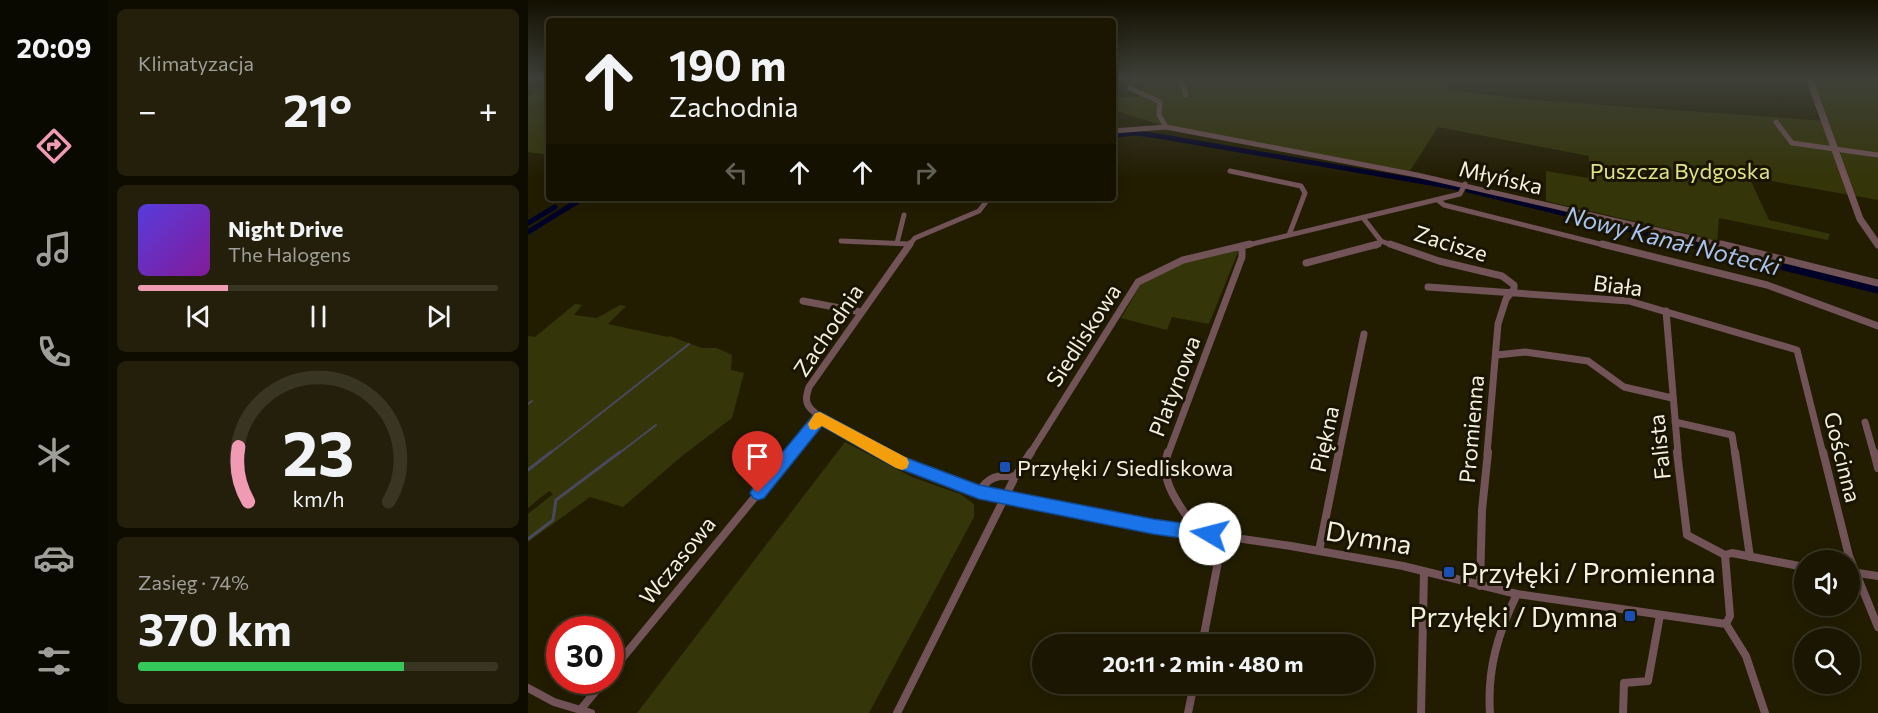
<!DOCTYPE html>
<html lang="pl">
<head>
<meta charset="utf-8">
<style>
	body { margin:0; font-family:Commissioner,sans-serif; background:#231f0b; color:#f1f3f6; height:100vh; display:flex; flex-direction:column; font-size:22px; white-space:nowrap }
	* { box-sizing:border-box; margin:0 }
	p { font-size:20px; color:#9f9f99 }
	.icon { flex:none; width:33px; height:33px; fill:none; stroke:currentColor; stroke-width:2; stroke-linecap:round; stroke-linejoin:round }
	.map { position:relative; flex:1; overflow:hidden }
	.panel { display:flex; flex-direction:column; gap:9px; padding:9px; background:#0e0c01; width:420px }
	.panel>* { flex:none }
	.top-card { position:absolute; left:18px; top:18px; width:570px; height:183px; border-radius:6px; box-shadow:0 3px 15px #0003,0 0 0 2px #383523; background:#1a1601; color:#f1f3f6; overflow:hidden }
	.controls { position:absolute; left:1266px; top:550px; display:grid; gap:12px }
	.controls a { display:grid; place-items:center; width:66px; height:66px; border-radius:50%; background:#1a1601; box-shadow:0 3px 15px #0003,0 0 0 2px #383523; font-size:30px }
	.speed { position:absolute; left:18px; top:616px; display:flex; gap:12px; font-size:30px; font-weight:700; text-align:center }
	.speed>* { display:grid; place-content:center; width:78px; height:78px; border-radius:50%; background:#1a1601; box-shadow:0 3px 15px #0003,0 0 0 2px #383523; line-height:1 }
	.speed .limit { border:9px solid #d22; background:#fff; color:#111 }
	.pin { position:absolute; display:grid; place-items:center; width:51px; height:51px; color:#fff; margin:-62px -26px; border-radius:50% 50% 50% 0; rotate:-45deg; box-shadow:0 0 6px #0007 }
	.pin .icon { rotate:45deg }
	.me { position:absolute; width:66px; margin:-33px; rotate:278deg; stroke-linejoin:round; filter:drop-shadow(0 0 4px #0008) }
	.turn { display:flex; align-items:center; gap:21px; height:126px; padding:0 24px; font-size:27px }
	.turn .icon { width:78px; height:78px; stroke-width:2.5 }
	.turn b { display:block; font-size:42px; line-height:51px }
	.lanes { display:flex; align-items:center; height:57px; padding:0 24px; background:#0003; justify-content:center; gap:30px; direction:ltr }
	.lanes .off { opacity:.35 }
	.big { font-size:45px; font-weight:700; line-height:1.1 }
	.panel .widget { flex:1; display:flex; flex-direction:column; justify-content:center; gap:9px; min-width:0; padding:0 21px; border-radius:9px; background:#231f0b }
	.panel .dial { align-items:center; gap:0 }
	.dial svg { height:156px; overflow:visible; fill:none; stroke:#383523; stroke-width:7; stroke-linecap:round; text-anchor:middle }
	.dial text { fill:#f1f3f6; stroke:none }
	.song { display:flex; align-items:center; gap:18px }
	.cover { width:72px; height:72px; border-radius:9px; background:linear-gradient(135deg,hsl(250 70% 55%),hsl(290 70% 35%)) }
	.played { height:6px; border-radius:3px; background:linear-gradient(90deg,#f19ab3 25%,#383523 25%) }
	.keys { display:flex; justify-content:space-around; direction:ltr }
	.heat { display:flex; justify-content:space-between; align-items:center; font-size:33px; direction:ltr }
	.charge { height:9px; border-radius:4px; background:linear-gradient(90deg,#34c759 74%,#383523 0) }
	.trip { position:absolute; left:504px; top:634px; width:342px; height:60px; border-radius:30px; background:#1a1601; box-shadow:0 3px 15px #0003,0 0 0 2px #383523; font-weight:700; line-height:60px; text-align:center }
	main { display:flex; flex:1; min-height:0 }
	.menu { display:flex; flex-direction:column; width:108px; justify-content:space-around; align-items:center; background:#0a0900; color:#9f9f99 }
	.menu .icon { width:42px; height:42px }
	.menu .selected { color:#f19ab3 }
	.menu b { font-size:27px; color:#f1f3f6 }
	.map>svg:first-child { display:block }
</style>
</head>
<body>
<main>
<nav class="menu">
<b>20:09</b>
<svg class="icon selected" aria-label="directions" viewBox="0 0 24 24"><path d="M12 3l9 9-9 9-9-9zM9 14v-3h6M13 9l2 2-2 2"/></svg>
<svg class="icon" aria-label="music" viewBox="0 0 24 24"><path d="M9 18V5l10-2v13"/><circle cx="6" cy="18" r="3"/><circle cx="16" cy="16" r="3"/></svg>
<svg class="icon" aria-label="phone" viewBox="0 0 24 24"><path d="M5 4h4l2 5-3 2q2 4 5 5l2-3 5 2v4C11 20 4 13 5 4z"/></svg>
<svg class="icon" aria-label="climate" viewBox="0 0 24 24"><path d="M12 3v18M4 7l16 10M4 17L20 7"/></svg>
<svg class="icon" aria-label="car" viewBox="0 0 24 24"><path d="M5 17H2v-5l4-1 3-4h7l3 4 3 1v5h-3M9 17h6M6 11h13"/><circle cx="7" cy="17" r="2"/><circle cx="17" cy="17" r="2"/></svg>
<svg class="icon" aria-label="filters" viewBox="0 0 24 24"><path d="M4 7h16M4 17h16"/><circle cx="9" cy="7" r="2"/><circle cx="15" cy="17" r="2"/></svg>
</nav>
<section class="panel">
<div class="widget"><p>Klimatyzacja</p>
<div class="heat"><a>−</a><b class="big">21°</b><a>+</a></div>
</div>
<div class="widget">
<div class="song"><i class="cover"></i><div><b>Night Drive</b><p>The Halogens</p></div></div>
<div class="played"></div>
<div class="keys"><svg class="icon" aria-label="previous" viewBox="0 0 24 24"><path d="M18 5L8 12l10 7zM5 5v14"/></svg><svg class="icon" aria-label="pause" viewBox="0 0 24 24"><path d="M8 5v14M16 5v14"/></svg><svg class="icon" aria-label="next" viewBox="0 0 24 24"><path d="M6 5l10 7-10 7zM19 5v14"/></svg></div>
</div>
<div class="widget dial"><svg viewBox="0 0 100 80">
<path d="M14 69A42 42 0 1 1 86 69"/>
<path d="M14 69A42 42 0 0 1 9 41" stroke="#f19ab3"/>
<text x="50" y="56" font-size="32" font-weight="700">23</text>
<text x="50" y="72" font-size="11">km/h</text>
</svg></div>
<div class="widget"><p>Zasięg · 74%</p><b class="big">370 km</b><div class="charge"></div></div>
</section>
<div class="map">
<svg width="1350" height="713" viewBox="0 0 1350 713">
	<rect width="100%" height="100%" fill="#221d01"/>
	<!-- green -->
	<path fill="#343508" d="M615 78H915L922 90 1005 100 1300 121 1282 78H1350V200L1221 177 1241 220 1302 234 1300 240 1191 218 1189 242 1170 236 1018 201V171L1060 178 1061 156 910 127 882 171 652 131 589 111 585 125V89L587 98 614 96Z
		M15 86 21 87V155L0 152V97Z
		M708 250 710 252 681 324 644 317 639 330 593 318 613 284 655 262Z
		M47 304 54 305 46 315 69 318 92 305 98 306 80 324 140 337 142 336 174 348H189L204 355 203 370 216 373 204 418 154 456 95 507 62 497 0 542V514L25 494 21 491 0 508V336L7 337Z
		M317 442 384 477 432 494 446 504V517L341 713H109Z"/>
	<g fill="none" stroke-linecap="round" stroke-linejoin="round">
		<!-- stream-far1 -->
		<path stroke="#49485f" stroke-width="2" d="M0 404 4 401
			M21 454 161 344
			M90 454 128 425"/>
		<!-- stream -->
		<path stroke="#49485f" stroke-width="3" d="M0 470 23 452
			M0 539 25 520 28 500 92 452"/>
		<!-- canal-far1 -->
		<path stroke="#000028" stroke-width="5" d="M585 135 609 133 636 137 931 188
			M940 190 1168 246
			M0 223 27 207
			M0 232 55 198"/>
		<!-- canal -->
		<path stroke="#000028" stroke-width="7" d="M1162 244 1350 290"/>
		<!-- minor-far2 -->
		<path stroke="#715358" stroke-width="5" d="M651 78 658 95
			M602 88 632 102 631 115 638 127
			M1248 122 1264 143 1350 155
			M585 131 638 127 889 175 1199 246
			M702 171 773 186 777 193 761 235
			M910 200 916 205 1080 246
			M836 219 853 241 848 246
			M313 241 382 244 381 246
			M853 241 866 246
			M369 243 376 215
			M382 244 387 238 451 211 461 198
			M716 246 932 194 937 184"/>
		<!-- minor-far1 -->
		<path stroke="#715358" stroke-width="7" d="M862 244 911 261 974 276 986 285V289L978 299 970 324 959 454
			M1074 244 1239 285 1350 326
			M1193 244 1350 283
			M778 263 850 244
			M900 287 1101 301 1269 350 1295 454
			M275 301 333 312
			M1138 311 1150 454
			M969 355 997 352 1060 361 1096 387 1144 398
			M1147 422 1204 435 1207 454
			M1337 422 1346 454
			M263 454 292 418
			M355 454C340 446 286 417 280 405 277 399 279 394 281 387L382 244
			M502 454 610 282 655 260 722 244
			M640 454 714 257V247
			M811 454 836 334"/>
		<!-- minor -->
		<path stroke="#715358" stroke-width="8" d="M352 452 370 462 466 496 625 526 763 546 875 566 989 594 1198 624
			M640 452C629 482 655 509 670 533
			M1149 452 1159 535 1197 555
			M1207 452 1222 557
			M1295 452 1321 556 1350 627
			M1346 452 1350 468
			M451 492C460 477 470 474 487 477
			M791 551 811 452
			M1323 572 1350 576
			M952 586 954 510 960 452
			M1198 624 1202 616 1197 555 1204 553 1276 567
			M1198 624 1218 656 1237 713
			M674 645 695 536
			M82 673 264 452
			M0 688 26 702 63 713
			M53 709 76 681
			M369 713 487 477 503 452
			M660 713 666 684
			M893 713 896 571
			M962 713C959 669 970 633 989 594
			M1095 713 1096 683 1120 681 1132 615"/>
		<!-- tertiary -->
		<path stroke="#715358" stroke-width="7" d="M1281 78 1332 219 1350 245"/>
	</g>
	<!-- sky -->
	<linearGradient id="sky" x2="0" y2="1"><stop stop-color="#131001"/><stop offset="0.44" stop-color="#3e4038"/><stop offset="1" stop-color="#3e4038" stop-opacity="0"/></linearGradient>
	<rect width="1350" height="178" fill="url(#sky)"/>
	<!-- route -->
	<path fill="#1a73e8" stroke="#114b97" stroke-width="1.5" d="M292 412 376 457 451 485 625 519 682 527 688 529 691 534 688 540 682 542 625 534 451 499 365 466 294 426 236 498 230 500 225 498 222 493 225 488 287 413Z"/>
	<!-- slow -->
	<path fill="#f59e0b" d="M292 412 379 458 381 463 379 468 374 470 368 468 294 426 287 430 282 429 280 424 287 413Z"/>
	<!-- markers -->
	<g fill="#1a4fb4" stroke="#191400" stroke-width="2">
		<rect x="471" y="461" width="12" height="12" rx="3"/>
		<rect x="915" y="566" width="12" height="12" rx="3"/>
		<rect x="1096" y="610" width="12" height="12" rx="3"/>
	</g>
	<g text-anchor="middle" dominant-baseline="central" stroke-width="6" stroke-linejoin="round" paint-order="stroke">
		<!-- park labels -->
		<g font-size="22" fill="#dfe282" stroke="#191400">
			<text x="1152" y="170">Puszcza Bydgoska</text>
		</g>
		<!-- street labels -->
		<g font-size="22" fill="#f3f0df" stroke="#191400">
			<text transform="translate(973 177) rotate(13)">Młyńska</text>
			<text transform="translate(923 243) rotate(17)">Zacisze</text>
			<text transform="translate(1090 285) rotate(7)">Biała</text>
			<text transform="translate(300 330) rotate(-56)">Zachodnia</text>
			<text transform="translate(555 335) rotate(-57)">Siedliskowa</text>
			<text transform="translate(646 386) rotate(-69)">Platynowa</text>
			<text transform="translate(943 429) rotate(-85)">Promienna</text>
			<text transform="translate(796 439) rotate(-78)">Piękna</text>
			<text transform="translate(1131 447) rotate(-96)">Falista</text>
			<text transform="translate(1315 457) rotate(76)">Gościnna</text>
			<text transform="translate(149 560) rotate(-51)">Wczasowa</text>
		</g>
		<!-- poi labels -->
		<g font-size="22" fill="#f3f0df" stroke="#191400" text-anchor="start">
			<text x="489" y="467">Przyłęki / Siedliskowa</text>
		</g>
		<!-- water labels -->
		<g font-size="24" font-style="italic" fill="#a8c3f1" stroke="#191400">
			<text transform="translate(1145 240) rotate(14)">Nowy Kanał Notecki</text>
		</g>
		<!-- near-street labels -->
		<g font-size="27" fill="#f3f0df" stroke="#191400">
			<text transform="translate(841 537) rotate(10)">Dymna</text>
		</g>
		<!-- near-poi labels -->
		<g font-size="27" fill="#f3f0df" stroke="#191400" text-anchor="start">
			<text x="933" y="572">Przyłęki / Promienna</text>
			<text x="1090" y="616" text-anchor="end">Przyłęki / Dymna</text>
		</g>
	</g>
</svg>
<div class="controls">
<a><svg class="icon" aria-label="sound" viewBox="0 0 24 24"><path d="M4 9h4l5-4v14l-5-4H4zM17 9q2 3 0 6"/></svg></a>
<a><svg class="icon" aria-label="search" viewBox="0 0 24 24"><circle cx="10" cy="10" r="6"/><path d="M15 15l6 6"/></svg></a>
</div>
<div class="speed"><div class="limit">30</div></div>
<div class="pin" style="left:230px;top:493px;background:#d93025"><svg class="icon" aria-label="arrive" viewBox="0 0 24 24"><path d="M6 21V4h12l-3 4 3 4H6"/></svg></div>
<svg class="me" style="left:682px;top:534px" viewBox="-20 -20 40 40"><circle r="19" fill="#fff"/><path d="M0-13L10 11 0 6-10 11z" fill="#1a73e8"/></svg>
<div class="trip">20:11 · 2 min · 480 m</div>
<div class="top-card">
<div class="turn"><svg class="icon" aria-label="ahead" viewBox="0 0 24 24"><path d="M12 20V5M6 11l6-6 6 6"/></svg><div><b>190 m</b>Zachodnia</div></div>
<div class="lanes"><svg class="icon off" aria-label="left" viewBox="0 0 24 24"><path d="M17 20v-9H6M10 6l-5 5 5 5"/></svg><svg class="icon" aria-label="ahead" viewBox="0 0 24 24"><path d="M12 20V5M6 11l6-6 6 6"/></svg><svg class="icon" aria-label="ahead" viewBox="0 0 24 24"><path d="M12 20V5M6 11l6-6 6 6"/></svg><svg class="icon off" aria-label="right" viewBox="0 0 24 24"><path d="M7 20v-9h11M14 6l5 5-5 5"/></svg></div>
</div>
</div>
</main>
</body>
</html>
